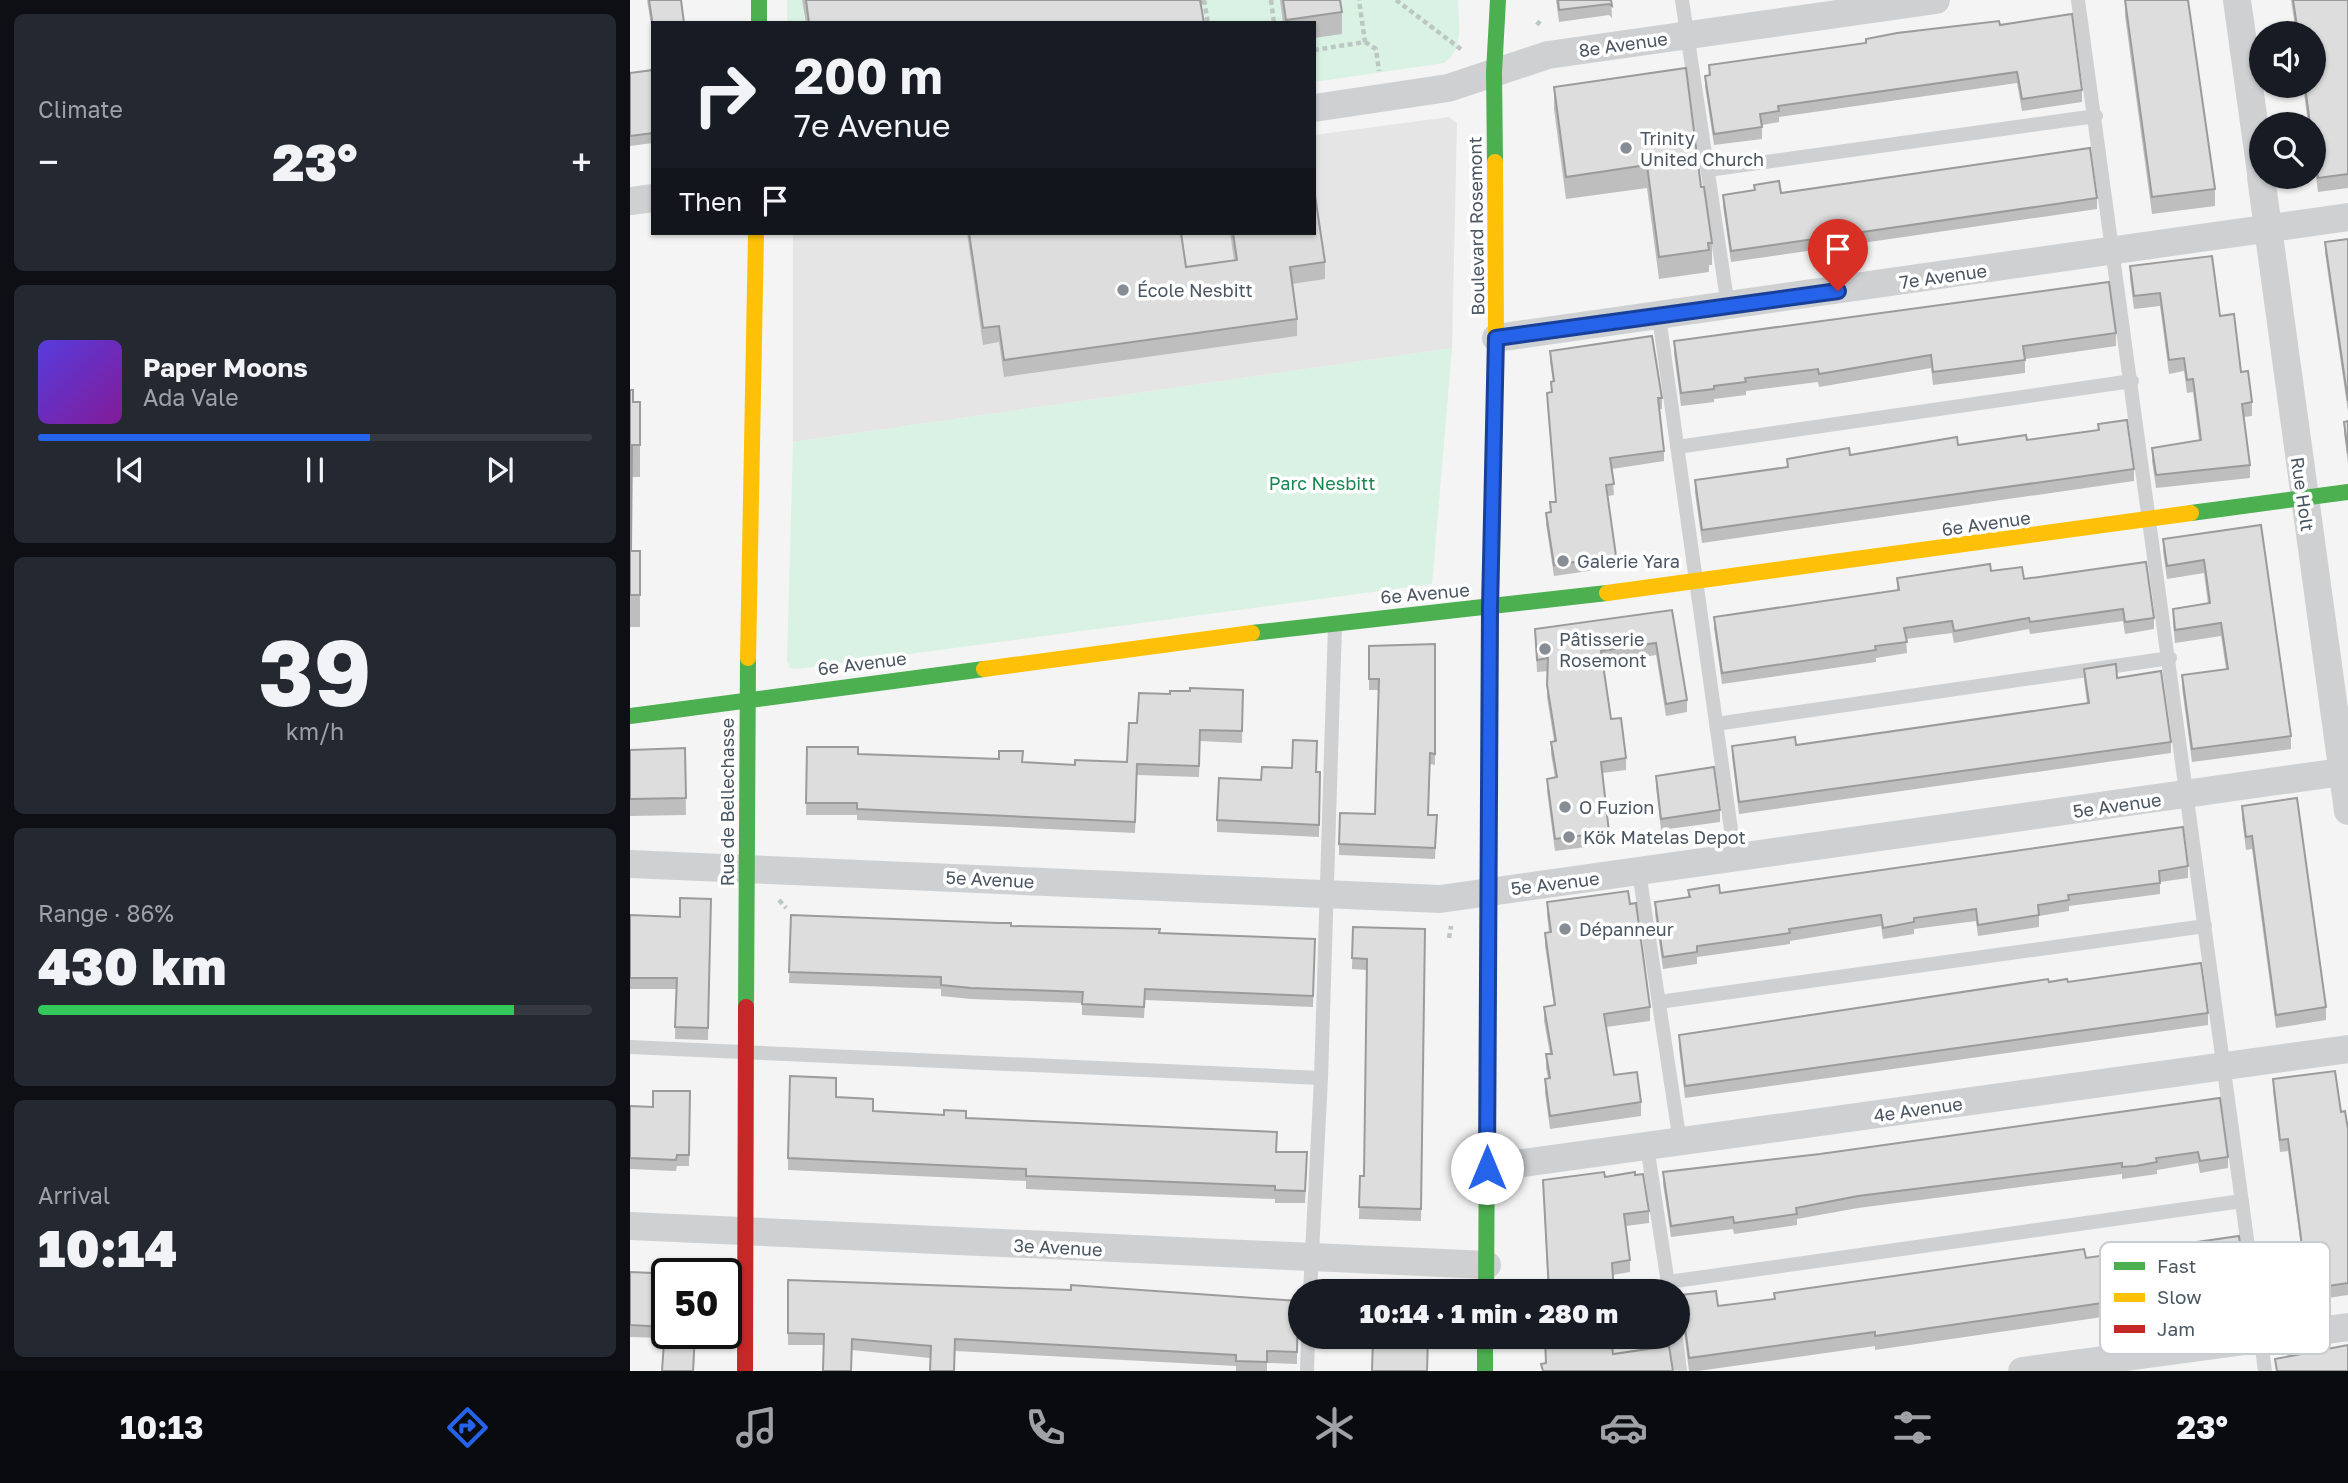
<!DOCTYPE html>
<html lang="en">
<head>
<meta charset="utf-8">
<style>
	body { margin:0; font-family:"Golos Text",sans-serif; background:#242831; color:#f1f3f6; height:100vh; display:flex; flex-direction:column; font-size:26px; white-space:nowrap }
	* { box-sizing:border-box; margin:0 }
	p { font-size:23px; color:#9ea1a6 }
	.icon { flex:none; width:38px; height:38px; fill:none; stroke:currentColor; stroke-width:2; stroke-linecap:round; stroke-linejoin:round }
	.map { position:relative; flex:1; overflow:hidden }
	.side { display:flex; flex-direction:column; gap:14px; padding:14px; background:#0d0f14; width:630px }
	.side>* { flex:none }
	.guide { position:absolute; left:21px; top:21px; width:665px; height:214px; border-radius:0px; box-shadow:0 2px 5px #0004; background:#171b24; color:#f1f3f6; overflow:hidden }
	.controls { position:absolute; left:1619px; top:21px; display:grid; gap:14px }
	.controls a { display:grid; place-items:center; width:77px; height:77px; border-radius:50%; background:#171b24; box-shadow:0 2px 5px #0004; font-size:35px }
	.speed { position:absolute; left:21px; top:1258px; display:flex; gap:14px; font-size:35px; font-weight:700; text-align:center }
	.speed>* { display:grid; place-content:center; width:91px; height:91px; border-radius:50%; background:#171b24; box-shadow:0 2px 5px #0004; line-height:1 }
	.speed .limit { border:4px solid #111; border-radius:10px; background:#fff; color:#111 }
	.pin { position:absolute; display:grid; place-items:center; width:60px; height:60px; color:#fff; margin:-72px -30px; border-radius:50% 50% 50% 0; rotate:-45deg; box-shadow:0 0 7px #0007 }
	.pin .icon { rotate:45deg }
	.me { position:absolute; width:77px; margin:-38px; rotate:0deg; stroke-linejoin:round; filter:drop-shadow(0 0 5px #0008) }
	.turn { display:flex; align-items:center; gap:24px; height:147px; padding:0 28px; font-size:32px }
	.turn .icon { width:91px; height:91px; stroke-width:2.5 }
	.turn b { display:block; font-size:49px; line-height:60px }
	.then { display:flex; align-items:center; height:66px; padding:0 28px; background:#0003; gap:14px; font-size:26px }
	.big { font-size:52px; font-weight:800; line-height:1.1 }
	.side .tile { flex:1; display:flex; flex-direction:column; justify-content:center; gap:10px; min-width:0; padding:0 24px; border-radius:10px; background:#242831 }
	.side .dial { align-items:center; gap:0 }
	.dial b { font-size:91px; line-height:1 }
	.song { display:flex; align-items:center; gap:21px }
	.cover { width:84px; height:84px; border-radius:10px; background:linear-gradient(135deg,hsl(250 70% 55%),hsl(290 70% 35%)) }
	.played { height:7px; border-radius:4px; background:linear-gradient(90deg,#2563eb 60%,#363941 60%) }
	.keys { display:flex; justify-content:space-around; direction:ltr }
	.heat { display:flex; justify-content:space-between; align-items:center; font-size:38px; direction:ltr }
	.charge { height:10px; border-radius:5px; background:linear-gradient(90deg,#34c759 86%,#363941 0) }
	.trip { position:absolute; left:658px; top:1279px; width:402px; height:70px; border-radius:35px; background:#171b24; box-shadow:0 2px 5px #0004; font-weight:800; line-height:70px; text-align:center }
	.tab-bar { display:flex; height:112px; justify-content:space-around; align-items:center; background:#090b0e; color:#9ea1a6 }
	.tab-bar .icon { width:49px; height:49px }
	.tab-bar .selected { color:#2563eb }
	.tab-bar b { font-size:32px; color:#f1f3f6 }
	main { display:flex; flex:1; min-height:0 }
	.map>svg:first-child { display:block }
</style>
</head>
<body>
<main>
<section class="side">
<div class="tile"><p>Climate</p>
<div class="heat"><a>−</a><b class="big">23°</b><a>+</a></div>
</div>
<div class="tile">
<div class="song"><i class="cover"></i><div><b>Paper Moons</b><p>Ada Vale</p></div></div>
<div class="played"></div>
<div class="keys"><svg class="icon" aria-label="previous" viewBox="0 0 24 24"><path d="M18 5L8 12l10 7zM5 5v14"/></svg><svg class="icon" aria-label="pause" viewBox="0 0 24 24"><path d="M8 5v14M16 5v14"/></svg><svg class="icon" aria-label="next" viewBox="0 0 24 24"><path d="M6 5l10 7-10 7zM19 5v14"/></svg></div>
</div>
<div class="tile dial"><b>39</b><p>km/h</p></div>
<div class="tile"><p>Range · 86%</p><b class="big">430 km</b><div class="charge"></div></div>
<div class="tile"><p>Arrival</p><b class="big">10:14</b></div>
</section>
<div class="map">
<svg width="1718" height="1371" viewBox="0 0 1718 1371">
	<rect width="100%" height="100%" fill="#f4f4f4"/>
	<!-- education -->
	<path fill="#e6e5e6" d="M819 117 827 123 822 348 163 442V233H684V135Z"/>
	<!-- green -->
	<path fill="#d9f2e3" d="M157 0H828C828 23 835 49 814 63L684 82V23H157Z
		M822 348 802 584 167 669 160 668 157 661 163 442Z"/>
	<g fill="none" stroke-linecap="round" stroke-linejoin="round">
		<!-- path -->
		<path stroke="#bcc7c4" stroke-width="4.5" stroke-dasharray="5 3.5" stroke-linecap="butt" d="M574 0 578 23
			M641 0 644 23
			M766 0 832 50
			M907 25 910 21
			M735 42 746 49 749 71
			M684 50 735 42 729 0
			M149 900 156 908
			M819 938 821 926"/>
		<!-- lane -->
		<path stroke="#ced0d2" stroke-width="14" d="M1052 0 1098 306
			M1448 0 1635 1371
			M1078 170 1466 116
			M1029 317 1105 858
			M1047 447 1502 381
			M1086 724 1540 658
			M1009 872 1050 1142
			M1029 1002 1575 926
			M0 1047 691 1078
			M1017 1146 1039 1290
			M1038 1282 1612 1201
			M680 1292 691 1078 705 625
			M1046 1337 1050 1371
			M677 1371 678 1337"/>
		<!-- street -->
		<path stroke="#ced0d2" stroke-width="28" d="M1607 0 1631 173
			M684 108 818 88 918 55 1306 0
			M1631 177 1718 811
			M0 201 23 198
			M866 338 1718 217
			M0 864 810 899 1718 771
			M857 1168 1718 1049
			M0 1226 857 1265
			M1392 1371 1718 1327"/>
		<!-- fast -->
		<path stroke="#4caf50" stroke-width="16" d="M129 0V23
			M865 162 864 72 868 0
			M1561 513 1718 492
			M622 633 977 593
			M0 716 354 669
			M116 1007 118 658
			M856 1292 860 659
			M855 1337V1371"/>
		<!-- slow -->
		<path stroke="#ffc107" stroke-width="16" d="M977 593 1561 513
			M118 658 126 233
			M860 659 866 338 865 162
			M354 669 622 633"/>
		<!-- jam -->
		<path stroke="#c62828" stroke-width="16" d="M115 1371 116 1007"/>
	</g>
	<!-- wall -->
	<path fill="#bebebf" d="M17 0H51L23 23V38Z
		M172 0H573V4H571L574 23H176Z
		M650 0H710L712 12V34L684 38V23H653Z
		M926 0H981L982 18 979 15 929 22Z
		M1495 0 1585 189V206L1522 214 1495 16Z
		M1661 0H1718V188L1688 192 1684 161V124H1678L1673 86H1684V33H1666Z
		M1370 25 1452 90V102L1392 111 1387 83 1149 117V122L1132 125V139L1084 145 1075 87V76L1079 75V65Z
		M23 70V143L0 146V73Z
		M924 87 1071 187 1082 243V265H1079V272L1029 279 1017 188 936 199 924 109Z
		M1124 185 1151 193 1467 198V209L1101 262 1093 206V195L1124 190Z
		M337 233H551L556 267 604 260 600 233H684L695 262V279L662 284 667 319V336L374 377 369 342 353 345Z
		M1718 239V412L1695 253V242Z
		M1500 266 1590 316 1622 402V416L1614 417 1620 465V478L1526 488 1522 461V448L1569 440 1563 392 1557 393 1554 371 1539 374 1530 306 1504 309 1500 279Z
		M1486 333V346L1395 359V373L1303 385 1301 368 1189 387 1188 382 1116 391V395L1084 399V402L1051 406 1044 354V341Z
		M920 351 1032 398V409H1029L1034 451V461L982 469 984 495 978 496 986 556V567L924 576 916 524V513L920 512V502H926L917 404V393L921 392V382H923L920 362Z
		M0 390 3 402H10V477H2L1 551H10V627H0Z
		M1718 421V464L1714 433V422Z
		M1468 424 1504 469V481L1072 543 1065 493V480L1157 468V459L1220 455 1328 445 1397 440 1468 430Z
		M1631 525 1661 736V749L1562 762 1552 688V675L1596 669 1591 636 1545 643 1543 623V609L1578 604 1574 573 1537 579 1533 552V539Z
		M1361 571 1394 579 1524 618V629L1495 634 1493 621 1400 634 1399 629 1324 643 1322 633 1276 639 1277 653 1246 658V662L1092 684 1084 628V617L1267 590V578Z
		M1042 610 1057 700V712L1036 716 1026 655 973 663 981 719 996 758V770L972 773 979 832V844L925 851 917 791V779L925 778 921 754V742L924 741 917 697 918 671 907 672 905 629Z
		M805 644V765L800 764 798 815H807L805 859 709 855V844L745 814 749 690H739V646Z
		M1454 669 1487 678 1541 742V753L1109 814 1102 757V746L1166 745 1457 703 1454 680Z
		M613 690 612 743 570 741 569 777 507 775 505 833 227 820V815H176L177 747 228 754 445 765 497 762 507 723 540 694 560 691Z
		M55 748 56 815 0 816V750Z
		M686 772H690L689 837 587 832V820L631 780Z
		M1026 776 1090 810V822L1031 830 1026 787Z
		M1612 806 1696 1007V1020L1646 1028 1622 849 1616 850 1612 819Z
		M1558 866V878L1530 882V894L1439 906V911L1409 916V927L1348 936 1346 921 1284 929V934L1253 939 1251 926 1160 941V944L1067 957V964L1033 969 1025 914V902L1058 898V890L1090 893Z
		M81 899 78 1040 45 1039 46 989H0V915L50 917Z
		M917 902 1000 904 1020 1007V1021L976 1027 984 1075 1011 1102V1116L920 1129 915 1093V1079L918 1078 916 1068V1054H920L914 1021V1007L924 1006 915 946V933L919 932 917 916Z
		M161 915 530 933 685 939 683 1007 515 1000 514 1018 452 1015V1003L341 999 311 996V989L159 983Z
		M723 927 795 929 791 1221 729 1219 730 1176H734L737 970 722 969Z
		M1419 982H1438L1578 1013V1025L1055 1098 1049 1048V1035Z
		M1643 1079 1711 1112 1718 1129V1295L1678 1301 1677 1293 1635 1300 1632 1280V1268L1673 1261 1658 1151 1650 1152 1643 1091Z
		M60 1091 59 1166H47L46 1171 0 1169V1106L23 1107Z
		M206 1097 243 1111 336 1118 647 1152 677 1164 675 1203H645V1199L396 1189V1181L158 1170V1158Z
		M1590 1098 1598 1157V1168L1570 1173 1568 1163 1527 1170V1174L1492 1179V1174L1228 1208 1167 1219V1225L1104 1234 1103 1229 1041 1237 1033 1184V1172L1190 1154Z
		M1005 1175 1019 1211V1223L996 1226 1000 1260V1272L983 1275 984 1292H918L913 1180Z
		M1609 1236 1616 1288V1302L1604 1304 1603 1298 1245 1350V1346L1068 1371H1059L1051 1309V1295L1088 1306 1144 1299V1293L1456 1258Z
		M0 1272 75 1334V1345H65L64 1371H32L34 1338 0 1337Z
		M158 1280 668 1301 667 1364 637 1363V1371H606V1366L325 1351 324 1371H300V1358L222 1350 193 1345H158Z"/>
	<!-- building -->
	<path fill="#ddddde" stroke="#9b9b9b" stroke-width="2" d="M19 0H51L54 23H23V27Z
		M176 0H570L574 23H179Z
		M653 0H710L712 12 656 20Z
		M928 0H981L982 6 979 4 929 10Z
		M1495 0H1558L1585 189 1522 197Z
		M1663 0H1718V174L1688 178 1684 147V124H1680L1675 86H1684V33H1668Z
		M1442 14 1452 90 1392 99 1387 72 1148 106 1149 111 1130 114 1132 127 1084 134 1075 76 1080 75 1079 65 1236 43V39L1267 33 1369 21 1370 25Z
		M1056 68 1071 187H1074L1082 243H1078L1079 250 1029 257 1017 165 936 177 924 87Z
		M23 70V133L0 136V73Z
		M1460 148 1467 198 1101 251 1093 195 1125 190 1124 185 1149 181 1151 193Z
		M684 189 695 262 660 267 667 319 374 360 369 326 353 328 339 233H551L556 267 607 260 603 233H684Z
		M1718 239V401L1695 242Z
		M1582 256 1590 316 1604 314 1611 372 1618 371 1622 402 1612 404 1620 465 1526 475 1522 448 1571 440 1563 379 1557 380 1554 358 1539 360 1530 293 1504 296 1500 266Z
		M1479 282 1486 333 1393 346 1395 360 1303 372 1301 355 1189 374 1188 369 1115 378 1116 382 1084 386V389L1051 393 1044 341Z
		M1022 336 1032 398H1028L1034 451 980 458 984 484 976 485 986 556 924 565 916 513 921 512 920 502H926L917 393 922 392 921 382 924 381 920 351Z
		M0 390H3V402H10V445H2L1 551H10V595H0Z
		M1497 420 1504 469 1072 530 1065 480 1158 467 1157 459 1219 448 1220 455 1327 437 1328 445 1396 435 1397 440 1469 430 1468 424Z
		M1718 421V453L1714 422Z
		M1631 525 1661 736 1562 749 1552 675 1598 669 1591 623 1545 630 1543 609 1580 603 1574 560 1537 566 1533 539Z
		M1516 562 1524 618 1495 622 1493 609 1400 622 1399 618 1324 631 1322 621 1274 628 1277 642 1245 646 1246 650 1092 673 1084 617 1269 590 1267 578 1360 564 1361 571 1392 567 1394 579Z
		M1042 610 1057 700 1036 704 1026 643 971 651 981 719 991 718 996 758 971 762 979 832 925 839 917 779 927 777 921 742 926 741 917 685 918 658 907 660 905 629Z
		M805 644V754L800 753 798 815H807L805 848 709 844 710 813 745 814 749 679H739V646Z
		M1486 664 1487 678 1531 671 1541 742 1109 802 1102 746 1165 737 1166 745 1459 703 1454 669Z
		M560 688 613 690 612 731 570 730 569 766 507 764 505 822 227 809V803H176L177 747H228V754L369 759V751H393L392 762 445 765V760L497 762 499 723H507L509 693 540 694V691H560Z
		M663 740 687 741 686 772H690L689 825 587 820 589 778 631 780 632 767 662 768Z
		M55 748 56 798 0 799V750Z
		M1084 767 1090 810 1031 819 1026 776Z
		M1667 798 1696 1007 1646 1015 1622 836 1616 837 1612 806Z
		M1553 827 1558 866 1529 871 1530 883 1438 895 1439 900 1408 905 1409 915 1348 925 1346 909 1284 918V922L1253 928 1251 915 1159 929 1160 933 1067 946V952L1033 957 1025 902 1060 897 1058 890 1089 885 1090 893Z
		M998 891 1000 904 1006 903 1020 1007 974 1014 984 1075 1007 1072 1011 1102 920 1116 915 1079 920 1078 916 1054H922L914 1007 925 1005 915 933 921 932 917 902Z
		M50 898 81 899 78 1028 45 1027 47 978H0V915L50 917Z
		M161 915 368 923H381V926L530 929 529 933 685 939 683 996 515 989 514 1007 452 1004 453 992 341 988 311 985V977L159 972Z
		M723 927 795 929 791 1209 729 1207 730 1176H734L737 959 722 958Z
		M1571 963 1578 1013 1055 1086 1049 1035 1418 979 1419 982 1437 979 1438 982Z
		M1705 1071 1711 1112 1715 1111 1718 1129V1283L1678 1289 1677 1281 1635 1288 1632 1268 1674 1261 1658 1139 1650 1140 1643 1079Z
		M160 1076 206 1078V1097L243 1099V1111L314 1115V1110L336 1111V1118L647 1132 646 1152H677L675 1191 645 1190V1186L396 1176V1169L158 1158Z
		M23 1091H60L59 1155H47L46 1160 0 1158V1106L23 1107Z
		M1590 1098 1598 1157 1570 1161 1568 1152 1526 1158 1527 1162 1506 1166 1492 1167V1163L1228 1196 1166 1208 1167 1214 1104 1223 1103 1217 1041 1226 1033 1172 1190 1154Z
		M974 1172 975 1177 1005 1172V1175L1013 1174 1019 1211 994 1214 1000 1260 982 1263 984 1292H919L913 1180Z
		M1609 1236 1616 1288 1604 1290 1603 1284 1245 1336V1332L1059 1358 1051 1295 1086 1291 1088 1306 1145 1299 1144 1293 1454 1249 1456 1258Z
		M0 1272 47 1274H37V1334H65L63 1371H32L35 1327 0 1325Z
		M158 1280 441 1290V1285L668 1301 667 1352 637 1351V1362L606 1361V1355L325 1339 324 1371H300L301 1346 222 1339 221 1371H193L194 1334 158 1333Z
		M687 1290 734 1292H687Z
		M743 1337H798L797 1371H742Z
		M915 1337H981L983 1354 1039 1346 1043 1371H913L911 1364 916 1363Z
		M1718 1345V1371H1647L1645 1359Z"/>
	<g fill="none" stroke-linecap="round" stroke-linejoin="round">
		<defs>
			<path id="route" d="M857 1168 860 607 866 338 1208 291"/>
		</defs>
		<!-- route casing -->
		<use href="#route" stroke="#184099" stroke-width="18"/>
		<!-- route -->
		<use href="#route" stroke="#2563eb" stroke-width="12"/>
	</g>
	<!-- markers -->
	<g fill="#868d94" stroke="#fff" stroke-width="2.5">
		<circle cx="996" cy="148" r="7"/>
		<circle cx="493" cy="290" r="7"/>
		<circle cx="933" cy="561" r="7"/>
		<circle cx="915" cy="649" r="7"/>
		<circle cx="935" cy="807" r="7"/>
		<circle cx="939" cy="837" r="7"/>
		<circle cx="935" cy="929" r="7"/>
	</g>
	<g text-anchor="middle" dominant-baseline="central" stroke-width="7" stroke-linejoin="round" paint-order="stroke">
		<!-- street labels -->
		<g font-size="18" fill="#4a5661" stroke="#fff">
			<text transform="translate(993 44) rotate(-8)">8e Avenue</text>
			<text transform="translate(846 226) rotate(-91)">Boulevard Rosemont</text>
			<text transform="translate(1313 276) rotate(-8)">7e Avenue</text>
			<text transform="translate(1673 494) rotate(82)">Rue Holt</text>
			<text transform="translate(1356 523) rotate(-8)">6e Avenue</text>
			<text transform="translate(795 593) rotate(-5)">6e Avenue</text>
			<text transform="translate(232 663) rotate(-7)">6e Avenue</text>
			<text transform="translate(97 802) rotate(-90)">Rue de Bellechasse</text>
			<text transform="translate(1487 805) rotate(-8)">5e Avenue</text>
			<text transform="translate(360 879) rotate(3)">5e Avenue</text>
			<text transform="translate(925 883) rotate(-7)">5e Avenue</text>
			<text transform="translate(1288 1109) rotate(-8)">4e Avenue</text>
			<text transform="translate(428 1247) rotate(3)">3e Avenue</text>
		</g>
		<!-- poi labels -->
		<g font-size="18" fill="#4a5661" stroke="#fff" text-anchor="start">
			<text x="1010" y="138">Trinity<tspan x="1010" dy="21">United Church</tspan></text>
			<text x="507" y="290">École Nesbitt</text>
			<text x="947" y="561">Galerie Yara</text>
			<text x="929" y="639">Pâtisserie<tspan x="929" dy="21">Rosemont</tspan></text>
			<text x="949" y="807">O Fuzion</text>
			<text x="953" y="837">Kök Matelas Depot</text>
			<text x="949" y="929">Dépanneur</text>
		</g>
		<!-- park labels -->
		<g font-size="18" fill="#17864f" stroke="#fff">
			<text x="692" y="483">Parc Nesbitt</text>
		</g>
	</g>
	<!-- legend -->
	<rect x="1470" y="1242" width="230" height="112" rx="10" fill="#fff" stroke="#c9ccd0" stroke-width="2"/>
	<rect x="1484" y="1262" width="31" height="8" fill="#4caf50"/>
	<rect x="1484" y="1293" width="31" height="9" fill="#ffc107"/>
	<rect x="1484" y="1325" width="31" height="8" fill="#c62828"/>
	<g font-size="19" fill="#4a5661">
		<text x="1527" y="1273">Fast</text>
		<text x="1527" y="1304">Slow</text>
		<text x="1527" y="1336">Jam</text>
	</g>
</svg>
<div class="controls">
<a><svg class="icon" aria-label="sound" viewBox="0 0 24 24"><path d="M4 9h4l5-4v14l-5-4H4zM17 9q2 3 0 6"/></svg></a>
<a><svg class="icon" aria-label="search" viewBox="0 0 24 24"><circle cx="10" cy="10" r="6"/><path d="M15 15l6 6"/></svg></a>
</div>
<div class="speed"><div class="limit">50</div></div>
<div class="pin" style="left:1208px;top:291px;background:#d93025"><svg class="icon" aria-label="arrive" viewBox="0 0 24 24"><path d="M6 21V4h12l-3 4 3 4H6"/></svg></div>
<svg class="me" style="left:857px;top:1168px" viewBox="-20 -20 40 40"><circle r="19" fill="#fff"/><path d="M0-13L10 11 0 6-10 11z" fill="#2563eb"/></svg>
<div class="trip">10:14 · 1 min · 280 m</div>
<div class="guide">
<div class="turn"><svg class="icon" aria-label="right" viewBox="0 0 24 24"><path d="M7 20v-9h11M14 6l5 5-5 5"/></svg><div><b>200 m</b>7e Avenue</div></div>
<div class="then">Then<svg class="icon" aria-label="arrive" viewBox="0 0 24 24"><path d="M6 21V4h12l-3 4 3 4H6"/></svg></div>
</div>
</div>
</main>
<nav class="tab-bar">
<b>10:13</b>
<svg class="icon selected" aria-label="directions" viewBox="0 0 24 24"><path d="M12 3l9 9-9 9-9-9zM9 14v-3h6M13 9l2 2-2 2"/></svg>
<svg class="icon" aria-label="music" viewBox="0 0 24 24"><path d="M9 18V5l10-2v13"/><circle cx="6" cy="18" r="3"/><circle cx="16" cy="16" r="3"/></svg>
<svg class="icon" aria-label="phone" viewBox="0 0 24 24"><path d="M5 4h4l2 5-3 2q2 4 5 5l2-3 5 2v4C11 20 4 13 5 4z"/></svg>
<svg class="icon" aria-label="climate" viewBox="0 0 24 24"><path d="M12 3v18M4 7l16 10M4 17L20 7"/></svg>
<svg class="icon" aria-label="car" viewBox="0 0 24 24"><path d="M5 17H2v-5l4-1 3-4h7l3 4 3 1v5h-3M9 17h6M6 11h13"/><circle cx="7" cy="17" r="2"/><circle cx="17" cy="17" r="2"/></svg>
<svg class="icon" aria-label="filters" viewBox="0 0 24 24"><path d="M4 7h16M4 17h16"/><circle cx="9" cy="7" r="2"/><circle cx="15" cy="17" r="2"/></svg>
<b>23°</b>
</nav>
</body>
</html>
